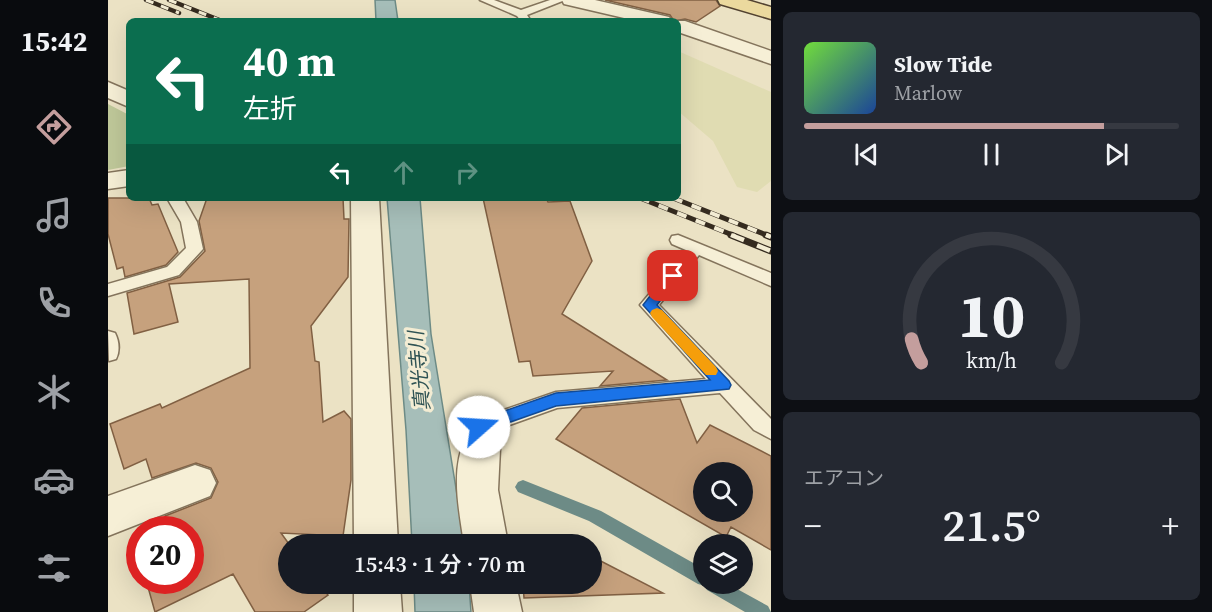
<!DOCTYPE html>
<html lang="ja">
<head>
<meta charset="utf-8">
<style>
	body { margin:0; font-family:"Source Serif 4","Noto Sans JP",serif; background:#242831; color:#f1f3f6; height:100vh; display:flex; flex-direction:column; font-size:22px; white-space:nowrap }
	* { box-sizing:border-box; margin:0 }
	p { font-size:20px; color:#9ea1a6 }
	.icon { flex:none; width:33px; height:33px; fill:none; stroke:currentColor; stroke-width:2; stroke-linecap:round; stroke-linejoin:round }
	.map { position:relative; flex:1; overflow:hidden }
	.panel { display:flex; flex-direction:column; gap:12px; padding:12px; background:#0d0f14; width:441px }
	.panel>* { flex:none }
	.banner { position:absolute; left:18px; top:18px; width:555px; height:183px; border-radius:9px; box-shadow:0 6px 24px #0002; background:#0b6e4f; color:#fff; overflow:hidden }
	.controls { position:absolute; left:585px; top:462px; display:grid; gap:12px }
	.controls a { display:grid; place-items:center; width:60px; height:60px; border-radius:50%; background:#171b24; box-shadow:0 6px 24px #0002; font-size:30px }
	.speed { position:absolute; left:18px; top:516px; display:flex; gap:12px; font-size:30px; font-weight:700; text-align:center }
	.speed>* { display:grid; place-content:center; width:78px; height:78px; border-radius:50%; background:#171b24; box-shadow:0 6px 24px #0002; line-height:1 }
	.speed .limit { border:9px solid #d22; background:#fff; color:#111 }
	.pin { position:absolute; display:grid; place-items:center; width:51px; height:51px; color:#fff; margin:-26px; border-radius:12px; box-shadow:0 3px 9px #0006 }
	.me { position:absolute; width:66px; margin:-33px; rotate:71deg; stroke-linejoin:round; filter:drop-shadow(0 0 4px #0008) }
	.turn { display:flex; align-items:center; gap:21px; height:126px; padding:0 18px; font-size:27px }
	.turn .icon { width:78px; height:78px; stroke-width:2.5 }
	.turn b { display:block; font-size:42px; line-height:51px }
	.lanes { display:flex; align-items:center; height:57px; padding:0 18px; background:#0003; justify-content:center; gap:30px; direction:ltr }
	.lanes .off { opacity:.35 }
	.big { font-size:45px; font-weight:600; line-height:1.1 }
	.panel .widget { flex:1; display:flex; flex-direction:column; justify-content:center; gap:9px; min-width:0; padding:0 21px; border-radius:9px; background:#242831 }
	.panel .dial { align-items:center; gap:0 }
	.dial svg { height:156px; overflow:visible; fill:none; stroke:#363941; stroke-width:7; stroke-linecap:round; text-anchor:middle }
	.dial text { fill:#f1f3f6; stroke:none }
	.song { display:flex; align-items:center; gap:18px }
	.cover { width:72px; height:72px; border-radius:9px; background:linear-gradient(135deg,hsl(100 70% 55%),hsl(220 70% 35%)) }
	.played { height:6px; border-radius:3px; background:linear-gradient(90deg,#c49e9d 80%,#363941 80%) }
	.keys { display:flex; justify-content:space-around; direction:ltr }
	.heat { display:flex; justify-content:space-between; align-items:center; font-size:33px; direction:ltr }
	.trip { position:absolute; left:170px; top:534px; width:324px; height:60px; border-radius:30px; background:#171b24; box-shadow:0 6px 24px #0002; font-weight:600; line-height:60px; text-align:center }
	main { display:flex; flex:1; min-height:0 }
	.tabs { display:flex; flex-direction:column; width:108px; justify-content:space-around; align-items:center; background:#090b0e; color:#9ea1a6 }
	.tabs .icon { width:42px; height:42px }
	.tabs .current { color:#c49e9d }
	.tabs b { font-size:27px; color:#f1f3f6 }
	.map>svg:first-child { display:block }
</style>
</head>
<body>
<main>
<nav class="tabs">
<b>15:42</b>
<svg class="icon current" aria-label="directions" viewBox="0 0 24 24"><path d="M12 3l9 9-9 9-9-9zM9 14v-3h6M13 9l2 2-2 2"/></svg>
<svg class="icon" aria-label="music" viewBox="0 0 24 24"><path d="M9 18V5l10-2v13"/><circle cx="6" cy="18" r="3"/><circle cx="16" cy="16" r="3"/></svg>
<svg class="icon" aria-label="phone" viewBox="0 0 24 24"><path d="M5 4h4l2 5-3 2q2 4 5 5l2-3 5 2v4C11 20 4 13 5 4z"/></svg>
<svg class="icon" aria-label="climate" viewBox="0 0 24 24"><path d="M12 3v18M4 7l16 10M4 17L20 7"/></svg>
<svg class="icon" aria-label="car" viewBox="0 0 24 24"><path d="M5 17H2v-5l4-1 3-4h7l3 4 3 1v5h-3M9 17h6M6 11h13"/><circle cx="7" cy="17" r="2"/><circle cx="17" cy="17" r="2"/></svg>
<svg class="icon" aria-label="filters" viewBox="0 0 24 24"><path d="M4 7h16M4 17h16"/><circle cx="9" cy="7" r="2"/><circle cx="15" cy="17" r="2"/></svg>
</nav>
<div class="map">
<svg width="663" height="612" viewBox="0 0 663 612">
	<rect width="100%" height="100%" fill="#ebe2c4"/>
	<!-- farmland -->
	<path fill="#e0dcb2" d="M570 51 663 92V181L649 192 629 187 605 141 570 111Z"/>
	<!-- green -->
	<path fill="#bfc899" d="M0 104 21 115V166L0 170Z"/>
	<!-- water -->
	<path fill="#a6beb9" stroke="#6d8b86" stroke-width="1.5" d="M267 0H287L290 21H268Z
		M279 198H312L323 334 357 544H304L298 430Z
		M306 584H361L363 612H307Z"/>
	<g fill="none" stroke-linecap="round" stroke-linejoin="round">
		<!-- stream -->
		<path fill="#6d8b86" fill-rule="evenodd" d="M415 480 493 511 596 569V584H620L660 606 663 612H637L599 590 597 586 590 584 481 521 410 492 407 487 410 482Z"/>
	</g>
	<!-- building -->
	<path fill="#c6a17d" stroke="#816043" stroke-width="1.5" fill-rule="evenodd" d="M497 0H608L612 6 588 22 577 19 566 21 562 15Z
		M0 198H41L44 205 50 204 70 252 58 265 17 277 15 267 9 269 0 234Z
		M99 198H235L236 219H241L240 277 203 326 207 361 211 362 215 422 236 411 243 419V480L235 536 173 533 181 544 180 584H211L220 595 196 612H147L125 574 47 612 38 580H82V530H49L60 525 57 516 103 498 110 482 103 468 88 463 44 478 38 459 16 469 2 424 52 404 54 408 142 368 141 279 61 284 70 322 26 334 19 293 72 277 97 251 91 221Z
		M375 198H438L440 202 462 201 484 261 454 314 559 380 492 386 505 371 425 376 422 361 411 362Z
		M572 399 589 443 602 425 663 456V550L623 527 618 537 448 439 474 408ZM596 472H634V512H596Z
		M445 537 460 544H410V538Z
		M483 556 555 593 416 598 415 584H483Z"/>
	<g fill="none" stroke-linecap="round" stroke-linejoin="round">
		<defs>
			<path id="lane" d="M372 0H386L413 10 442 0H457L419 15 423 21H413L409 16Z
				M59 198H75L89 222 95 249 71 275 0 296V284L59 267 78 248 73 222Z
				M570 235 663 273V286L591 255 551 305 663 419V439L646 430 612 393 449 408 371 436 364 433 360 427 364 421 448 392 598 379 532 305 578 250 564 244 562 240 564 236Z
				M0 331 7 333C11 341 12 351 8 359L1 361Z"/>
			<path id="street" d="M454 0H487L561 17 564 21H577L663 51V64L570 32V21H529L456 4Z
				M0 82 21 91V107L0 98Z
				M21 170V186L0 189V173Z
				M243 198H271L290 544H246Z
				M372 432 386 437 392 449 390 490 400 544H356C351 509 342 470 358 437Z
				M87 465 102 470 108 483 102 496 0 536V496Z
				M246 584H292L294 612H246Z
				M362 584H408L414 612H366Z"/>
			<path id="primary" d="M610 0H639L663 7V19L612 4Z"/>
		</defs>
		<!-- lane casing -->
		<use href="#lane" stroke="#84745c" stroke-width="3"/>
		<!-- street casing -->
		<use href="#street" stroke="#84745c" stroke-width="3"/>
		<!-- primary casing -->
		<use href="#primary" stroke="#524230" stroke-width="3"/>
		<!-- lane -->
		<use href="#lane" fill="#f6efd6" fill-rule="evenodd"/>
		<!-- street -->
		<use href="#street" fill="#f6efd6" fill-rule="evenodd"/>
		<!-- primary -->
		<use href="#primary" fill="#ebd99e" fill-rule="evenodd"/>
		<defs>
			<path id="rail-far2" d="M38 0 71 13
				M61 0 114 21"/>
			<path id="rail-far1" d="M532 198 627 236
				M565 198 661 236"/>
			<path id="rail" d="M623 235 663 251
				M658 235 663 237"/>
		</defs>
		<!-- rail-far2 casing -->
		<use href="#rail-far2" stroke="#352b1f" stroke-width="4.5"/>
		<!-- rail-far1 casing -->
		<use href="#rail-far1" stroke="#352b1f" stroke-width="5"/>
		<!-- rail casing -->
		<use href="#rail" stroke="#352b1f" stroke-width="7"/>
		<!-- rail-far2 -->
		<use href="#rail-far2" stroke="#f3ecd3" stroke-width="3" stroke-dasharray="8" stroke-linecap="butt"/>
		<!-- rail-far1 -->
		<use href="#rail-far1" stroke="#f3ecd3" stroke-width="4" stroke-dasharray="10" stroke-linecap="butt"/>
		<!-- rail -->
		<use href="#rail" stroke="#f3ecd3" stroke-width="4.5" stroke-dasharray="14" stroke-linecap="butt"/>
	</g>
	<!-- route -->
	<path fill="#1a73e8" stroke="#114b97" stroke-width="1.5" d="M565 272 571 276 549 305 621 381 623 385 621 389 448 406 371 433 365 431 363 427 365 422 448 393 602 380 535 305 560 273Z"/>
	<!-- slow -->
	<path fill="#f59e0b" d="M549 308 554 310 608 367 610 371 608 375H598L544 317 542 313 544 310Z"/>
	<g text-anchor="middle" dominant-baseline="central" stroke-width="6" stroke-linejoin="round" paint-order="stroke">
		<!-- water labels -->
		<g font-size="20" font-style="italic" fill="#2f5354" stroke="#f3ecd3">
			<text transform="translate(311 371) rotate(-95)">真光寺川</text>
		</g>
	</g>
</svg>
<div class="controls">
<a><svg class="icon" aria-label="search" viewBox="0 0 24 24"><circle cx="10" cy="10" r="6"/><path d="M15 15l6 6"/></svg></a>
<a><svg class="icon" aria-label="layers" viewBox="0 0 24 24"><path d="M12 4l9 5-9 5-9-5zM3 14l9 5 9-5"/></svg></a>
</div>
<div class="speed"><div class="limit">20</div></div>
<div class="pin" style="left:565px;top:276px;background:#d93025"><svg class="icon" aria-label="arrive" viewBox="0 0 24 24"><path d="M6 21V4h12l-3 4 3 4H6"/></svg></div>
<svg class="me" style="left:371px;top:427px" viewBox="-20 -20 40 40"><circle r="19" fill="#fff"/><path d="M0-13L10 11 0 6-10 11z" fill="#1a73e8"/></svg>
<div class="trip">15:43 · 1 分 · 70 m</div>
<div class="banner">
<div class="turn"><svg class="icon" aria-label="left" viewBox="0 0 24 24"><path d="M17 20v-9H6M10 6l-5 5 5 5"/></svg><div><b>40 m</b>左折</div></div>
<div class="lanes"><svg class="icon" aria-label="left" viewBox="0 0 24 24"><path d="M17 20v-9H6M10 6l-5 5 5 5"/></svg><svg class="icon off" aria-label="ahead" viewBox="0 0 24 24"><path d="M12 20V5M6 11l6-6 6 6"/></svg><svg class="icon off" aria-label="right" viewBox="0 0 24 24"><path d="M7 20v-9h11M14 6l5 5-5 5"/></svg></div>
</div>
</div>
<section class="panel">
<div class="widget">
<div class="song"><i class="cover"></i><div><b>Slow Tide</b><p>Marlow</p></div></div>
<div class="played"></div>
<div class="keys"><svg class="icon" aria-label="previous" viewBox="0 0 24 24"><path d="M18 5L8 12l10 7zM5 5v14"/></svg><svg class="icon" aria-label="pause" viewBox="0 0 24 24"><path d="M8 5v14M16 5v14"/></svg><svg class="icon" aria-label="next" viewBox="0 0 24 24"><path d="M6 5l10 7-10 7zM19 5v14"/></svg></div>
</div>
<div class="widget dial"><svg viewBox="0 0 100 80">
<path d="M14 69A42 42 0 1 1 86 69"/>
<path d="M14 69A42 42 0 0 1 9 57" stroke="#c49e9d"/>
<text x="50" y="56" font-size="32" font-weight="700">10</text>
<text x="50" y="72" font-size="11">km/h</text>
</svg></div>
<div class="widget"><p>エアコン</p>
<div class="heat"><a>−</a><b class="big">21.5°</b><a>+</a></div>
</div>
</section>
</main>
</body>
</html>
